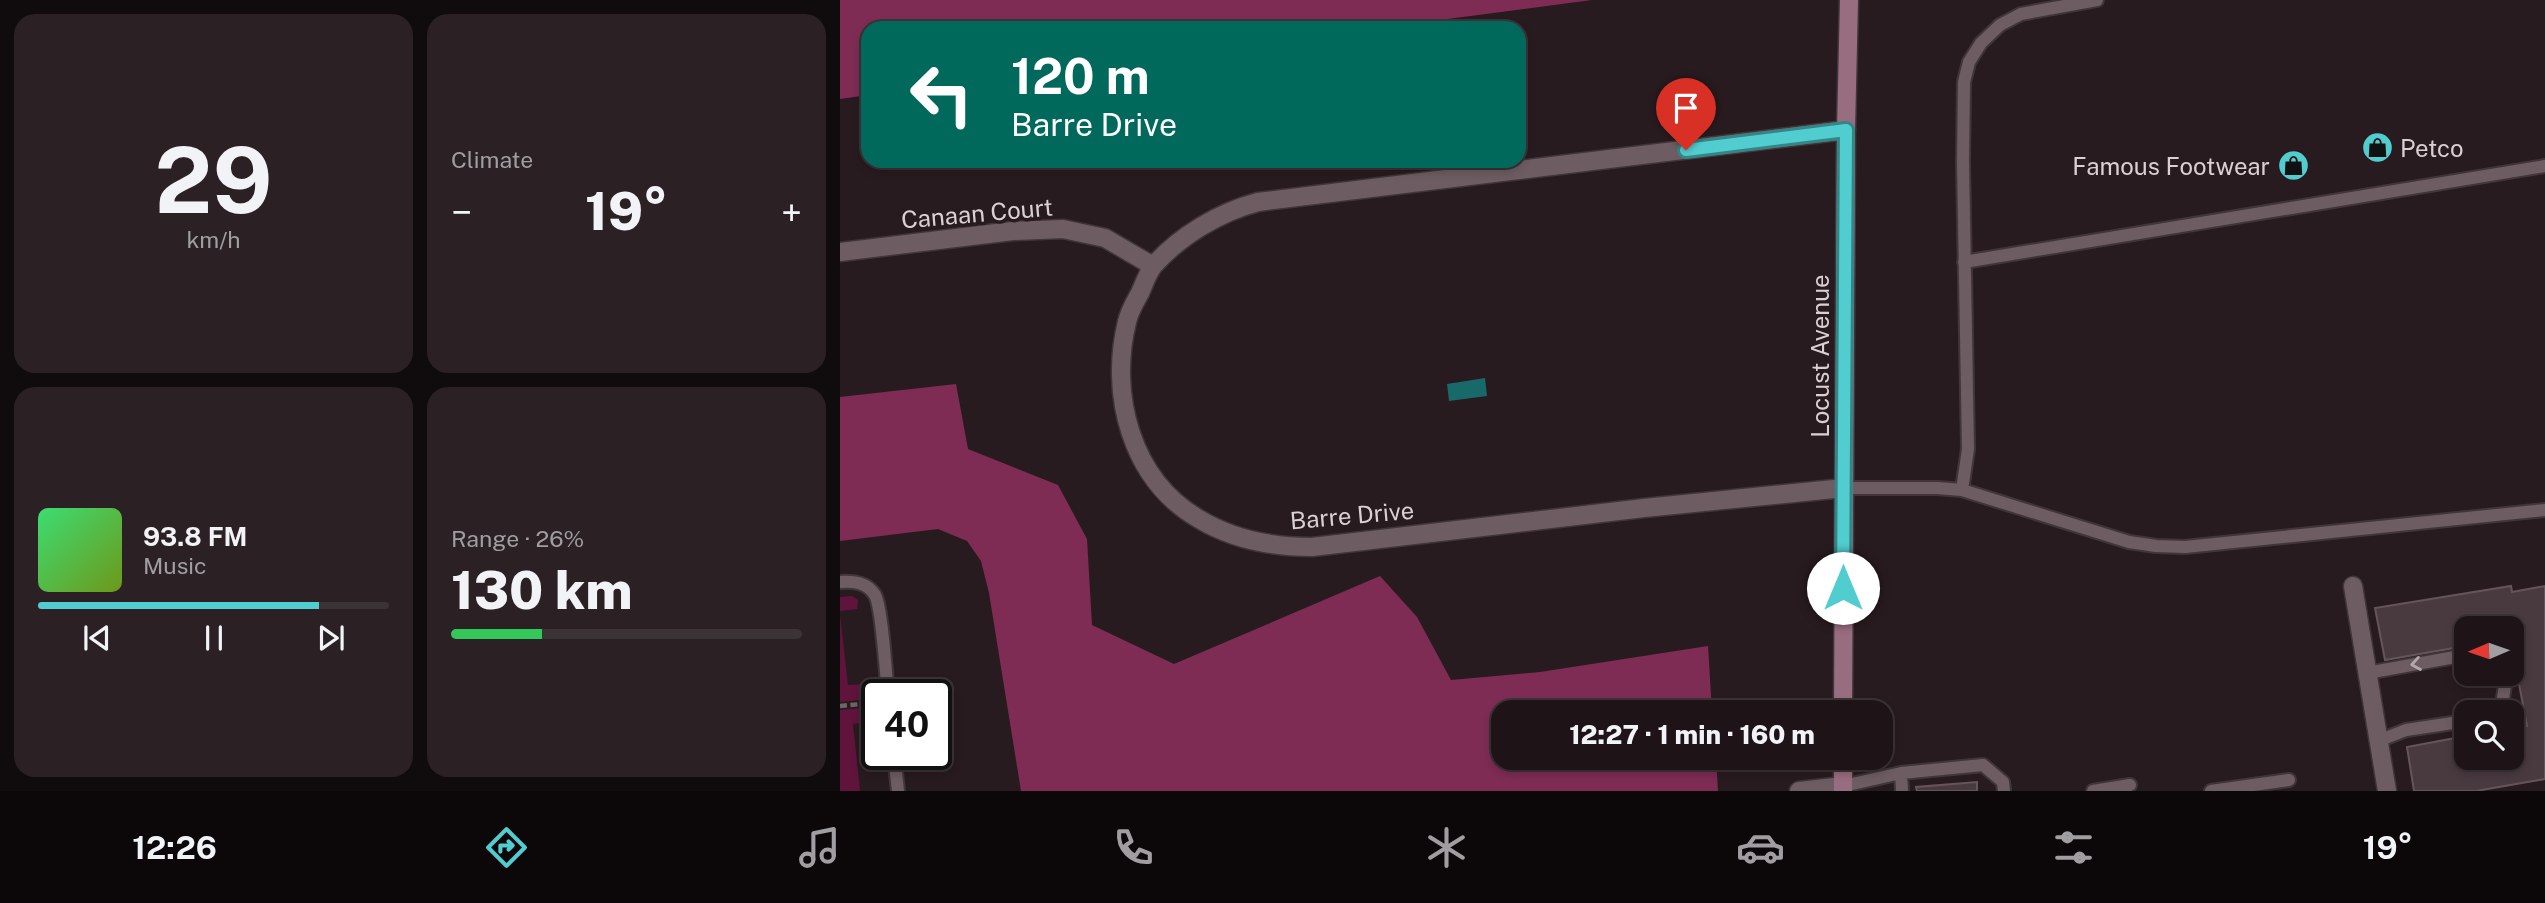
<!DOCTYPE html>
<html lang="en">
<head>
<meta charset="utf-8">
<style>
	body { margin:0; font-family:"Public Sans",sans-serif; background:#2b2125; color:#f1f3f6; height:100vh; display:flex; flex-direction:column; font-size:26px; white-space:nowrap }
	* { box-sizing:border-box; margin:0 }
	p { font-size:23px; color:#a19ea2 }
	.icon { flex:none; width:38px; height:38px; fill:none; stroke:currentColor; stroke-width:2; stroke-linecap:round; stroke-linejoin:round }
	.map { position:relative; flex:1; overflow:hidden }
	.drawer { display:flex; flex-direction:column; gap:14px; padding:14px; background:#100b0d; width:840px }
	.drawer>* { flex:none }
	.banner { position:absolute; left:21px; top:21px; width:665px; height:147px; border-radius:21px; box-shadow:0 4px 10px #0003,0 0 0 2px #3c3337; background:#00695c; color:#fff; overflow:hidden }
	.needle { width:46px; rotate:268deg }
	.tools { position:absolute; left:1614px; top:616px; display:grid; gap:14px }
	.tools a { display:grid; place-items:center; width:70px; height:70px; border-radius:14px; background:#1e1418; box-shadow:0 4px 10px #0003,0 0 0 2px #3c3337; font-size:35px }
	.speed { position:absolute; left:21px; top:679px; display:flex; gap:14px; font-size:35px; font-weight:700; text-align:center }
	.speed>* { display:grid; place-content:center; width:91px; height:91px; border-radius:50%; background:#1e1418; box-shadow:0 4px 10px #0003,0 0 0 2px #3c3337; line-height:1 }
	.speed .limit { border:4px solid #111; border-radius:10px; background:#fff; color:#111 }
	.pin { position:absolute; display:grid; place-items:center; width:60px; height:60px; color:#fff; margin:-72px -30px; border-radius:50% 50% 50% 0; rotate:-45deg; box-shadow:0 0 7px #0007 }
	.pin .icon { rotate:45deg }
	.me { position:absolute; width:77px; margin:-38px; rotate:0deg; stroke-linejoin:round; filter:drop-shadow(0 0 5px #0008) }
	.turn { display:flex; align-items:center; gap:24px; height:147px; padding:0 35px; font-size:32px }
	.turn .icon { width:91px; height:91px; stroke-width:2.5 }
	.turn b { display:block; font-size:49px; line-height:60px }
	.big { font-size:52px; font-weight:800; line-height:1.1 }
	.drawer .tile { flex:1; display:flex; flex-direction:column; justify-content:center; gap:10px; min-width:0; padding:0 24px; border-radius:21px; background:#2b2125 }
	.drawer .dial { align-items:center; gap:0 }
	.dial b { font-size:91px; line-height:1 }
	.song { display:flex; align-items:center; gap:21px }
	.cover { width:84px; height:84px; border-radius:10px; background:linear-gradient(135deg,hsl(140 70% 55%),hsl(80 70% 35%)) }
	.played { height:7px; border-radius:4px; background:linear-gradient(90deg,#52cdcf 80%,#3c3337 80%) }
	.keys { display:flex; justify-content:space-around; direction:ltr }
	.heat { display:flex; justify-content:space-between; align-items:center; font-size:38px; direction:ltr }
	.charge { height:10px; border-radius:5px; background:linear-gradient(90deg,#34c759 26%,#3c3337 0) }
	.drawer .tiles { flex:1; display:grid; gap:14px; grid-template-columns:repeat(2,1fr) }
	.trip { position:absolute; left:651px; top:700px; width:402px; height:70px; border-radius:21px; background:#1e1418; box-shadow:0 4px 10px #0003,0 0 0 2px #3c3337; font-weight:800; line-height:70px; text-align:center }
	.tab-bar { display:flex; height:112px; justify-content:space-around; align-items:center; background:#0c080a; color:#a19ea2 }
	.tab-bar .icon { width:49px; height:49px }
	.tab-bar .current { color:#52cdcf }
	.tab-bar b { font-size:32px; color:#f1f3f6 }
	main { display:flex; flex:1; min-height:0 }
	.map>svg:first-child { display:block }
</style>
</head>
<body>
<main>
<section class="drawer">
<div class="tiles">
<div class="tile dial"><b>29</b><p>km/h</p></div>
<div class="tile"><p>Climate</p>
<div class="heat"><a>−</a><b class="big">19°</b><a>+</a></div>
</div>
<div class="tile">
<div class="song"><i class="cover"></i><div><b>93.8 FM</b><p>Music</p></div></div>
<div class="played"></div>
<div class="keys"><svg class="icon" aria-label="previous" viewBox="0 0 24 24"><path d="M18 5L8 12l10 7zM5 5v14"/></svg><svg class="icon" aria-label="pause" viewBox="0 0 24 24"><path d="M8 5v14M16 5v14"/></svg><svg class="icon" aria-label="next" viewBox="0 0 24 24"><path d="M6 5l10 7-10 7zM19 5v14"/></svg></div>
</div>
<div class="tile"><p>Range · 26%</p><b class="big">130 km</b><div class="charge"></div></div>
</div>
</section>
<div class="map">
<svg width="1705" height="791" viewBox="0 0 1705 791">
	<rect width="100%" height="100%" fill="#281b20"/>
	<!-- green -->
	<path fill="#60143b" d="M12 596 18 600 17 609 0 611V597Z
		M0 615 8 685 27 684 30 699 0 702Z
		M31 707 32 721 13 724 20 791H0V710Z"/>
	<!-- forest -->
	<path fill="#7e2c54" d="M0 0H752L539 28H28V95L0 99Z
		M116 384 128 449 218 485 247 539 252 625 334 664 540 576 577 617 611 680 700 672 868 646 872 712H663V758H876L878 791H181L149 593 141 561 127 541 98 529 0 541V397Z"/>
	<!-- water -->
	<path fill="#18696a" d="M645 378 647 396 609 401 607 384Z"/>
	<!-- building -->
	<path fill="#493a40" stroke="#65555b" stroke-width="2" d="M1671 586 1672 592 1705 586V779L1636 791H1574L1567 747 1626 736V758H1671V728L1687 726 1671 642V628H1626V650L1615 652 1614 648 1545 660 1535 608Z
		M1137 782V791H1077L1076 787Z"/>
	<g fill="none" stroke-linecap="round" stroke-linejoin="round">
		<defs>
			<path id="lane" d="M1124 262 1705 166
				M1004 488H1097L1122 490 1289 542 1316 546 1345 547 1705 510
				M1122 490 1128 449 1123 162 1124 82 1129 62 1141 43 1160 25 1181 14 1257 0
				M0 582C13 581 27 582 35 595 42 607 46 676 48 695
				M1527 673 1626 655
				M1650 712 1662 705 1665 685 1659 674
				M1538 741 1566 730 1626 721
				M54 754 58 791
				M1061 773 1062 791
				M1003 786 1061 773 1143 765 1163 782 1164 791
				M1253 791 1290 785
				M1371 791 1449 780"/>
			<path id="street" d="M0 252 173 231 223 229 265 238 313 266
				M1004 488 804 508 472 547C432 547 394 540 359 519 291 480 269 394 287 322 289 312 295 302 300 293 304 284 308 272 314 265 341 235 380 212 418 202L1006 130
				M1513 586 1547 791
				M959 791 1003 786"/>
			<path id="secondary" d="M1003 712 1006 130 1009 0
				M1003 758V791"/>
		</defs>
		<!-- lane casing -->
		<use href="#lane" stroke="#40363a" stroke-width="16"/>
		<!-- street casing -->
		<use href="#street" stroke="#40363a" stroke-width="21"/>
		<!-- secondary casing -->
		<use href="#secondary" stroke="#40363a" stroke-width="21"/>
		<!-- path -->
		<path stroke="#6f6468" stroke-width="4.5" stroke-dasharray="7 3.5" stroke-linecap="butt" d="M0 706 32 703"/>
		<!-- lane -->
		<use href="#lane" stroke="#6d5d63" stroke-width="12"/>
		<!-- street -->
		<use href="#street" stroke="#6d5d63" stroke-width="18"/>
		<!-- secondary -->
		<use href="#secondary" stroke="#986d7f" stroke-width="18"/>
	</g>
	<!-- one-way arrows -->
	<defs><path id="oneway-chevron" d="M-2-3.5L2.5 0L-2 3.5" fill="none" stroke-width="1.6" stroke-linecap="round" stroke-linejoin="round" transform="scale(1.75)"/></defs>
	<use stroke="#b4a8ac" href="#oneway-chevron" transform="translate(1576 664) rotate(170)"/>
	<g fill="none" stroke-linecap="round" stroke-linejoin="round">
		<defs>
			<path id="route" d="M846 150 1006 130 1003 588"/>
		</defs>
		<!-- route casing -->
		<use href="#route" stroke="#358587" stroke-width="18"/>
		<!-- route -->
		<use href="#route" stroke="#52cdcf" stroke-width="12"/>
	</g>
	<!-- icons -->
	<defs>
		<symbol id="shop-disc" viewBox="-11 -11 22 22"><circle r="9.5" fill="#52cdcf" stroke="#281b20"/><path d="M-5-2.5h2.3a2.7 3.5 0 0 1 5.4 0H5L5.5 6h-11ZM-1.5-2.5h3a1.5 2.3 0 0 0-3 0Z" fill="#111"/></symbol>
	</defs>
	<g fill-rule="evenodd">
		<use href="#shop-disc" x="1520" y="130" width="35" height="35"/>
		<use href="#shop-disc" x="1436" y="148" width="35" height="35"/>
	</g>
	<g text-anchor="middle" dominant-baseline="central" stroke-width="7" stroke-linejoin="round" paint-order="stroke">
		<!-- poi labels -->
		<g font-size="24" fill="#dad0d4" stroke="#281b20" text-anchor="start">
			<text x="1560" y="148">Petco</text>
			<text x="1430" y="166" text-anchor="end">Famous Footwear</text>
		</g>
		<!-- street labels -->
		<g font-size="24" fill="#dad0d4" stroke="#281b20">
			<text transform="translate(137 213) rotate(-5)">Canaan Court</text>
			<text transform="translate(980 356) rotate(-90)">Locust Avenue</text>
			<text transform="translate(512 515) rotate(-5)">Barre Drive</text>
		</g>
	</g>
</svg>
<div class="tools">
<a><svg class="needle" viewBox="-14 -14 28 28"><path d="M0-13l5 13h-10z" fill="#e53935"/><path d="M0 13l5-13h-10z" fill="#a19ea2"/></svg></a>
<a><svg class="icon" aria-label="search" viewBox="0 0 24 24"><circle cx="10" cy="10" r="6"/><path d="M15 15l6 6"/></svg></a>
</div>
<div class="speed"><div class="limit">40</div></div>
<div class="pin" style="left:846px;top:150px;background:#d93025"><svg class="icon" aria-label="arrive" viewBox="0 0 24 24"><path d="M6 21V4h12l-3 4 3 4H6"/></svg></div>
<svg class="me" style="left:1003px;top:588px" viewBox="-20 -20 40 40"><circle r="19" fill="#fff"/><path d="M0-13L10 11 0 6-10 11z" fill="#52cdcf"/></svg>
<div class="trip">12:27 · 1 min · 160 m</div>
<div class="banner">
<div class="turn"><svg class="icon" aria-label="left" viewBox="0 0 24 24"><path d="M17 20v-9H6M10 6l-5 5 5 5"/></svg><div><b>120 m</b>Barre Drive</div></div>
</div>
</div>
</main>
<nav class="tab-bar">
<b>12:26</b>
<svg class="icon current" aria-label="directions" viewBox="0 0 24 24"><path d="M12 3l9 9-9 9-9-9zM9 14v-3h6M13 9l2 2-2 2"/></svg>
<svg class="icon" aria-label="music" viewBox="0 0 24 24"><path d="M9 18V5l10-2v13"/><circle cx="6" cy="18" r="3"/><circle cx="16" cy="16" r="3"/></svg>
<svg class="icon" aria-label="phone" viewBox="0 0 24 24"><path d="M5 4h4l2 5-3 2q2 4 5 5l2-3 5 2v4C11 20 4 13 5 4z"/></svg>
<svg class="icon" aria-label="climate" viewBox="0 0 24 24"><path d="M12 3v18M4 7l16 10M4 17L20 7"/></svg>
<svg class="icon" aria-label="car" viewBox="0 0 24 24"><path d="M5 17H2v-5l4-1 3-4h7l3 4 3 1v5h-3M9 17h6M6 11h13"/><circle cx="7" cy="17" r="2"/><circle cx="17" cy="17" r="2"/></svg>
<svg class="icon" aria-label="filters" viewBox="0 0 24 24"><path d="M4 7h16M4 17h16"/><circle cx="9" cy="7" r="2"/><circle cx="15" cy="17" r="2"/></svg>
<b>19°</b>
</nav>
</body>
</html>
